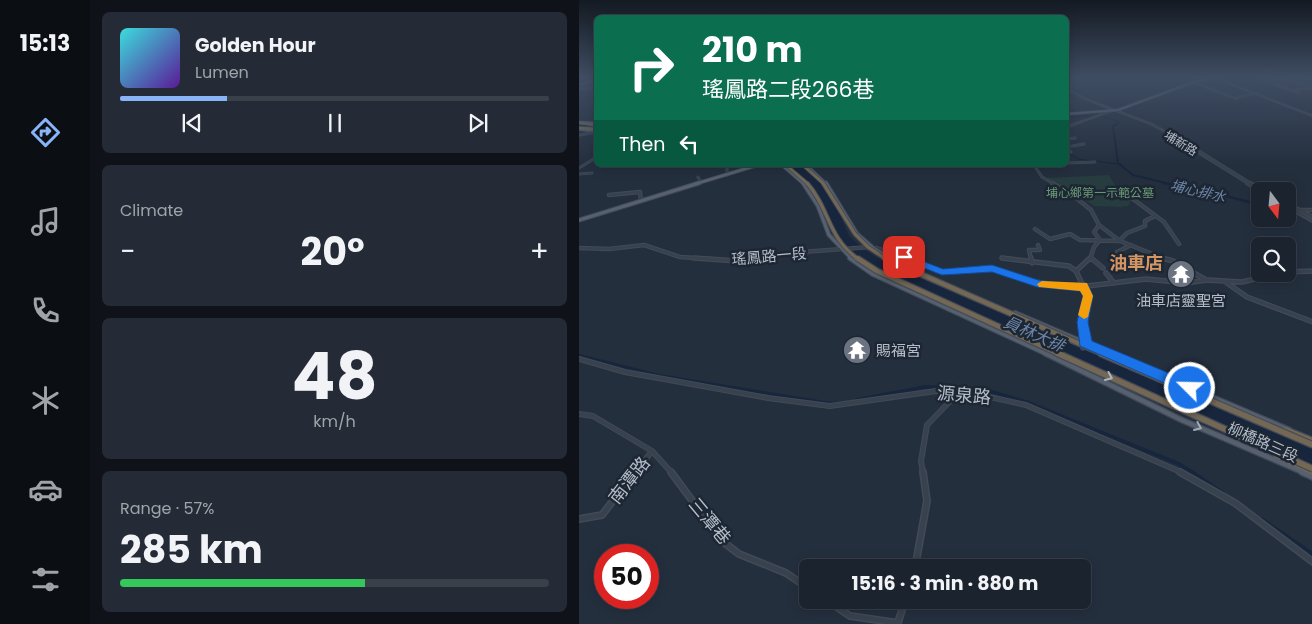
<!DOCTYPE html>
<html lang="en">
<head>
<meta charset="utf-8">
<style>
	body { margin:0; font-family:Poppins,"Noto Sans TC",sans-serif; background:#242b36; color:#f1f3f6; height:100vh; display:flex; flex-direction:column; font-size:19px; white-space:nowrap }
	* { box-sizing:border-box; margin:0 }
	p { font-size:16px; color:#a0a4aa }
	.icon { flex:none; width:28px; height:28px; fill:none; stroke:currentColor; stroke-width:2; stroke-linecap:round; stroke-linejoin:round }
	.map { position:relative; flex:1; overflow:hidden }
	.side { display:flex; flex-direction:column; gap:12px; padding:12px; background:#0f1319; width:489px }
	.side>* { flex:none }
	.hud { position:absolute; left:15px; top:15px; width:475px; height:152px; border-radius:8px; box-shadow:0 2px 12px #0003,0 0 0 1px #39404a; background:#0b6e4f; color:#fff; overflow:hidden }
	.needle { width:32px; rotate:164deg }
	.fabs { position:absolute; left:672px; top:182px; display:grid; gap:10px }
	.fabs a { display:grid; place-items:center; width:45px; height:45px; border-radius:8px; background:#1b232e; box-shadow:0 2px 12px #0003,0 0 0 1px #39404a; font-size:25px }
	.speed { position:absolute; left:15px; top:544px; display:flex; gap:10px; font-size:25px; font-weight:700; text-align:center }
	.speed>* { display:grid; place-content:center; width:65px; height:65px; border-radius:50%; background:#1b232e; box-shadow:0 2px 12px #0003,0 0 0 1px #39404a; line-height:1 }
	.speed .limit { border:8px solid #d22; background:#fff; color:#111 }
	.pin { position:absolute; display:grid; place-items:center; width:42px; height:42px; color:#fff; margin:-21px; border-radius:10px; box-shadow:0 2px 8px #0006 }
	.me { position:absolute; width:55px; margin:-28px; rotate:293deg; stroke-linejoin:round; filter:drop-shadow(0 0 4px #0008) }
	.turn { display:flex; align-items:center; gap:18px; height:105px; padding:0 25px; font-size:22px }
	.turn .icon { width:65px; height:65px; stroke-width:2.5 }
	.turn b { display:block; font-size:35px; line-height:42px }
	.then { display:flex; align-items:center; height:48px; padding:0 25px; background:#0003; gap:10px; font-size:19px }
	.big { font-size:38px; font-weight:700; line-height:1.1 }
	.side .tile { flex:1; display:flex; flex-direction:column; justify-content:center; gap:8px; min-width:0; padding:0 18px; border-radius:8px; background:#242b36 }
	.side .dial { align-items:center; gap:0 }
	.dial b { font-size:65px; line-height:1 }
	.song { display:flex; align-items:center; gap:15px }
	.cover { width:60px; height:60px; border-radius:8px; background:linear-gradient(135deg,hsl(180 70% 55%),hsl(270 70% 35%)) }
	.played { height:5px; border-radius:2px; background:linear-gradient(90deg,#8ab4f8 25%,#39404a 25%) }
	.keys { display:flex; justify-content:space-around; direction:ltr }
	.heat { display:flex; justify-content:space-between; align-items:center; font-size:28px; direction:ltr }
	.charge { height:8px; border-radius:4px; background:linear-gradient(90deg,#34c759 57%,#39404a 0) }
	.trip { position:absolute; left:220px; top:559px; width:292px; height:50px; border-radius:8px; background:#1b232e; box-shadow:0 2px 12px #0003,0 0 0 1px #39404a; font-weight:700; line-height:50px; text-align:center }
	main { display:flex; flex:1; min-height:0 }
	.tab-bar { display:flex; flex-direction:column; width:90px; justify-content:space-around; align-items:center; background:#0b0e12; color:#a0a4aa }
	.tab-bar .icon { width:35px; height:35px }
	.tab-bar .selected { color:#8ab4f8 }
	.tab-bar b { font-size:22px; color:#f1f3f6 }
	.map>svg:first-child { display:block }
</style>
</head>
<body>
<main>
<nav class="tab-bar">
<b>15:13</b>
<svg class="icon selected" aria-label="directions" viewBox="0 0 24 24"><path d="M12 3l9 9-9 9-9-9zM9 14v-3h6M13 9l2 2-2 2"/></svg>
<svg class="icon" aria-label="music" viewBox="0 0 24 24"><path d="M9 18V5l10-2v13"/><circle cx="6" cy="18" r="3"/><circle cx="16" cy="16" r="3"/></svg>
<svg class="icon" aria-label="phone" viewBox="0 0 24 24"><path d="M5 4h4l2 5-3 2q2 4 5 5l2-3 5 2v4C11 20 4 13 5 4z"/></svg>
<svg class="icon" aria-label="climate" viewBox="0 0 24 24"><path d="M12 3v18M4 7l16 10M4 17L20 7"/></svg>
<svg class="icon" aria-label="car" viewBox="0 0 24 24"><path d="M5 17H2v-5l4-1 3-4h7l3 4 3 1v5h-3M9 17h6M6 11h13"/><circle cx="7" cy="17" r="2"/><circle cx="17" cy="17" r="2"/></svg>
<svg class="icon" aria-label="filters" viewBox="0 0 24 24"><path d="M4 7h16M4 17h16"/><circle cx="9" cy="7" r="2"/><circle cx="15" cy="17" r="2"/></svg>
</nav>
<section class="side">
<div class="tile">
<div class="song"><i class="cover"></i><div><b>Golden Hour</b><p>Lumen</p></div></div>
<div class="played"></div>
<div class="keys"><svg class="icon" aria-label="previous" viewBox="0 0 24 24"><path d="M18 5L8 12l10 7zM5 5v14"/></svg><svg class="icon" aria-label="pause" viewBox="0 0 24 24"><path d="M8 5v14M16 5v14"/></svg><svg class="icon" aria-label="next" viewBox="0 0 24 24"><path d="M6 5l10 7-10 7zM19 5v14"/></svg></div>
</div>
<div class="tile"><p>Climate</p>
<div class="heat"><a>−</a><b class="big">20°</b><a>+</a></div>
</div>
<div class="tile dial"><b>48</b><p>km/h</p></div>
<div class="tile"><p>Range · 57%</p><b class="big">285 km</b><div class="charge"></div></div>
</section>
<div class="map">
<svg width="734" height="624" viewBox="0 0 734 624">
	<rect width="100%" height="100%" fill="#242f3e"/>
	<!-- medical -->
	<path fill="#32303f" d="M677 78H702L733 89V96Z"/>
	<!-- green -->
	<path fill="#263c3f" d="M530 175 535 184 552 200 549 206 541 207 515 206 498 194 492 193 467 178Z"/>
	<!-- water -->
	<path fill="#17263c" d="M209 165H221L242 183 259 210 270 236 283 248 308 264 733 448V464L362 300 297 267 270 249 259 238 243 202 230 182Z"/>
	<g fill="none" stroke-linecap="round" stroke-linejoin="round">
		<!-- stream -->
		<path stroke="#17263c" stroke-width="1" d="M488 152 499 159 512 161
			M516 161 539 164"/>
		<!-- canal-far4 -->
		<path stroke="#17263c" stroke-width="1" d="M634 78 654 85
			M665 89 680 94
			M690 99 734 117
			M488 117 520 116 539 121 540 123 535 125"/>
		<!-- canal-far3 -->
		<path stroke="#17263c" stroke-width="2" d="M538 124 534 126 539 163 554 175 591 184"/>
		<!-- canal-far2 -->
		<path stroke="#17263c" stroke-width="2.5" d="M584 183 621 189 681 205
			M709 210 718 213"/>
		<!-- canal-far1 -->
		<path stroke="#17263c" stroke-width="4" d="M0 356 80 376 252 404 260 403
			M278 400 346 387 403 389 450 403 600 464 614 473"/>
		<!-- canal -->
		<path stroke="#17263c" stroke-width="5" d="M612 472 643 493
			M683 520 734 555"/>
		<defs>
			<path id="minor-far5" d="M636 78 734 116
				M688 78 681 79 720 93
				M704 78 734 88
				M716 81 734 79
				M614 82 658 99 659 97 679 93
				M723 84 734 83
				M0 89 18 88
				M488 89 509 100 575 125
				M714 90 730 88
				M493 125 535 110"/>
			<path id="minor-far4" d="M572 124 604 141 673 184
				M488 127 496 124
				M0 135 18 132
				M488 139 496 138
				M488 147 505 144
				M610 147 670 184
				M488 149 492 152
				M488 163 516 162
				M148 165V175
				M455 165 463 177 475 184
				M0 168 18 157
				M0 174 13 173
				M119 177 122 183"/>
			<path id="minor-far3" d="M473 183 496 197 512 210 520 225 541 241 586 259
				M668 183 677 189
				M671 183 685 191
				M542 187 554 199 585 222 600 244
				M30 195 61 192 62 201
				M709 204 734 217
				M709 207 734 221
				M719 210H734
				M520 225 515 232 521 240
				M456 229 471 239 491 234 501 240 540 241 548 233 566 226V221L576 216
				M0 248 30 249 65 245 101 257 133 259
				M297 248 331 259
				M538 252 552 245
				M423 258 433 259
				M512 258 513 259
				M171 259 223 252 291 247
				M452 259 450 250H461L459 245
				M511 259 515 247 521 240"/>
			<path id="minor-far2" d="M115 258 158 261 180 258
				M328 258 363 272 413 269 424 271 443 279 481 287H500L567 279 607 283 628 280 663 282 698 274
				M423 258 490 266 497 271
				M452 258 453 263
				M512 258 524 268
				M583 258 594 261 627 280
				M709 272 734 271
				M527 273 535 283
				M648 283 668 297 734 322
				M504 348 507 339 504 322 509 296 497 271 511 258"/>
			<path id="minor-far1" d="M0 359 46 372 189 398 251 406 357 391 389 392 447 405 604 473
				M0 414 14 416 73 451 93 473
				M56 473 73 451
				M344 473 342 461 348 425 380 392"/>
			<path id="minor" d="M92 472 143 541 160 554 207 573 229 588
				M601 472 656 503 734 562
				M0 519 23 515 56 472
				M336 568 348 501 344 472
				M247 600 271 616 319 623 326 600"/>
			<path id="major-far5" d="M0 85 18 79
				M488 114 539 110 615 82 632 78
				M0 122 18 123"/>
			<path id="major-far4" d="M0 129 18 131
				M203 165 225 184
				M227 165 247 184
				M116 184 179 165"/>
			<path id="major-far3" d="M224 183 239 206 250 235 273 259
				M247 183 278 234 294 248 313 259
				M0 220 120 183"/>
			<path id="major-far2" d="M271 258 294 274 468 354
				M311 258 313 259
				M436 313 532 354"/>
			<path id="major-far1" d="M466 353 603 420 726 473
				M529 353 710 430"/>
			<path id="major" d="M723 472 734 477"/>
			<path id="highway-far2" d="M0 123 18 125"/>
			<path id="highway-far1" d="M10 124 18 125
				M0 128 18 129"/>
			<path id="highway" d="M707 430 734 441
				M697 455 734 472"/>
		</defs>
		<!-- minor-far5 casing -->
		<use href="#minor-far5" stroke="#414a57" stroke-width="2.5"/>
		<!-- minor-far4 casing -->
		<use href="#minor-far4" stroke="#414a57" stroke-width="3"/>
		<!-- minor-far3 casing -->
		<use href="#minor-far3" stroke="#414a57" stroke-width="4.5"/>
		<!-- minor-far2 casing -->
		<use href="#minor-far2" stroke="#414a57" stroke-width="5.5"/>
		<!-- minor-far1 casing -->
		<use href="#minor-far1" stroke="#414a57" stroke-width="6"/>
		<!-- minor casing -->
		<use href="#minor" stroke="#414a57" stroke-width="8"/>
		<!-- major-far5 casing -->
		<use href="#major-far5" stroke="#414a57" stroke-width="3"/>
		<!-- major-far4 casing -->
		<use href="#major-far4" stroke="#414a57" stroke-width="4"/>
		<!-- major-far3 casing -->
		<use href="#major-far3" stroke="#414a57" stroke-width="5"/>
		<!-- major-far2 casing -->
		<use href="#major-far2" stroke="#414a57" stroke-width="6"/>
		<!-- major-far1 casing -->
		<use href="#major-far1" stroke="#414a57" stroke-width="7"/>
		<!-- major casing -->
		<use href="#major" stroke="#414a57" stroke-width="8"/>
		<!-- highway-far2 casing -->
		<use href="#highway-far2" stroke="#434c59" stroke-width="3"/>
		<!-- highway-far1 casing -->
		<use href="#highway-far1" stroke="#434c59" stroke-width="4"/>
		<!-- highway casing -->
		<use href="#highway" stroke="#434c59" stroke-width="8"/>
		<!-- minor-far5 -->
		<use href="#minor-far5" stroke="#38414e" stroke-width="1"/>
		<!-- minor-far4 -->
		<use href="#minor-far4" stroke="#38414e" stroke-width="2"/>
		<!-- minor-far3 -->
		<use href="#minor-far3" stroke="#38414e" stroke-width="2.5"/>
		<!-- minor-far2 -->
		<use href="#minor-far2" stroke="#38414e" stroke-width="3"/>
		<!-- minor-far1 -->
		<use href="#minor-far1" stroke="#38414e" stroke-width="4"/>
		<!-- minor -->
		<use href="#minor" stroke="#38414e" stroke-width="5"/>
		<!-- major-far5 -->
		<use href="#major-far5" stroke="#56606e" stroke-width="2"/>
		<!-- major-far4 -->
		<use href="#major-far4" stroke="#56606e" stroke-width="2.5"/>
		<!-- major-far3 -->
		<use href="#major-far3" stroke="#56606e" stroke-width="3"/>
		<!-- major-far2 -->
		<use href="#major-far2" stroke="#56606e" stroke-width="4"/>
		<!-- major-far1 -->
		<use href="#major-far1" stroke="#56606e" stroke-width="4.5"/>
		<!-- major -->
		<use href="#major" stroke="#56606e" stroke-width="5.5"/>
		<!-- highway-far2 -->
		<use href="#highway-far2" stroke="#746855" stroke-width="2"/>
		<!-- highway-far1 -->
		<use href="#highway-far1" stroke="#746855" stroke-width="2.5"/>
		<!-- highway -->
		<use href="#highway" stroke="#746855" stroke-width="5.5"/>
		<defs>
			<path id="highway-bridge-far3" d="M207 165 229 184
				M224 165 245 184"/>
			<path id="highway-bridge-far2" d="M228 183C251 209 248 237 279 259
				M244 183 276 234 289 247 307 259"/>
			<path id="highway-bridge-far1" d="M278 258 298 271 480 354
				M305 258 524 354"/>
			<path id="highway-bridge" d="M478 353 734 469
				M521 353 734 445"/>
		</defs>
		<!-- highway-bridge-far3 casing -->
		<use href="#highway-bridge-far3" stroke="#434c59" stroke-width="4" stroke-linecap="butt"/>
		<!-- highway-bridge-far2 casing -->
		<use href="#highway-bridge-far2" stroke="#434c59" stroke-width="5" stroke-linecap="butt"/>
		<!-- highway-bridge-far1 casing -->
		<use href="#highway-bridge-far1" stroke="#434c59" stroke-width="7" stroke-linecap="butt"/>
		<!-- highway-bridge casing -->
		<use href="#highway-bridge" stroke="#434c59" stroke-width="8" stroke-linecap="butt"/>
		<!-- highway-bridge-far3 -->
		<use href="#highway-bridge-far3" stroke="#746855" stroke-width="2.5"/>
		<!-- highway-bridge-far2 -->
		<use href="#highway-bridge-far2" stroke="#746855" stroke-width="3"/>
		<!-- highway-bridge-far1 -->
		<use href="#highway-bridge-far1" stroke="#746855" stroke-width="4.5"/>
		<!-- highway-bridge -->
		<use href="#highway-bridge" stroke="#746855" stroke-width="5.5"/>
	</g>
	<!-- one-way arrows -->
	<defs><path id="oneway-chevron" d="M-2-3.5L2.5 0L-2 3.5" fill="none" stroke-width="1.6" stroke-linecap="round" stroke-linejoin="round" transform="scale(1.25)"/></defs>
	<use stroke="#aeb4bd" href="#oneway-chevron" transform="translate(530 377) rotate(24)"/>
	<use stroke="#a1aab7" href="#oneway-chevron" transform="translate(619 427) rotate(23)"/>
	<!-- sky -->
	<linearGradient id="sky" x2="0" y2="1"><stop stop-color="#141a22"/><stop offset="0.47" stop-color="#3f4d63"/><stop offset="1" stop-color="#3f4d63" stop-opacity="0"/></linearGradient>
	<rect width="734" height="165" fill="url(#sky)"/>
	<!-- route -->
	<path fill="#1a73e8" stroke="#114b97" d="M325 254 364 269 413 265 459 280 481 283H508L514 296 509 322 513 341 616 384 617 388 616 392 611 394 606 392 501 346 498 322 504 296 501 291 458 287 413 272 363 275 322 259V255Z"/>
	<!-- slow -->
	<path fill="#f59e0b" d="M463 281 508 283 514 296 509 317 505 319 499 315 504 296 501 291 460 287 458 284Z"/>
	<!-- icons -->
	<defs>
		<symbol id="temple-disc" viewBox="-11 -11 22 22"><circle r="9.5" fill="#6b7280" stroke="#1d2633"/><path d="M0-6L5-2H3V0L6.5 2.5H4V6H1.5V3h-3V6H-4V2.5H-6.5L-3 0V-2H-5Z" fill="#fff"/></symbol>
	</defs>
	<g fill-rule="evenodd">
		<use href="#temple-disc" x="586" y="258" width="32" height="32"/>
		<use href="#temple-disc" x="262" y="334" width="32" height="32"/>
	</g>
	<g text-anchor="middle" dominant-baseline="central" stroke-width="5" stroke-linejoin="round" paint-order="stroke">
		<!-- far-street labels -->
		<g font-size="12" fill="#b4bcc9" stroke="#1d2633">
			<text transform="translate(602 143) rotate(31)">埔新路</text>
		</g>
		<!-- far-park labels -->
		<g font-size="12" fill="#6b9a76" stroke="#1d2633">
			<text x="521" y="192">埔心鄉第一示範公墓</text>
		</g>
		<!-- far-water labels -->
		<g font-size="14" font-style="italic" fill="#6d86a8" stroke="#1d2633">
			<text transform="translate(619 191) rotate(13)">埔心排水</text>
		</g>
		<!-- street labels -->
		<g font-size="15" fill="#b4bcc9" stroke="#1d2633">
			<text transform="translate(190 256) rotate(-5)">瑤鳳路一段</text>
			<text transform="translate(684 442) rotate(24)">柳橋路三段</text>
		</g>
		<!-- poi labels -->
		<g font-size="15" fill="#b4bcc9" stroke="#1d2633">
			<text x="602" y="300">油車店靈聖宮</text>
			<text x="297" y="350" text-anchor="start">賜福宮</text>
		</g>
		<!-- water labels -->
		<g font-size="16" font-style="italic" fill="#6d86a8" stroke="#1d2633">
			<text transform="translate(455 334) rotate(24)">員林大排</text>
		</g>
		<!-- quarter labels -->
		<g font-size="18" font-weight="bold" fill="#d59563" stroke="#1d2633">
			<text x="557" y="262">油車店</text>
		</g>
		<!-- near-street labels -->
		<g font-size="18" fill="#b4bcc9" stroke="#1d2633">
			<text transform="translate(385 395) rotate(5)">源泉路</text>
			<text transform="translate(50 480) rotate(-52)">南潭路</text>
			<text transform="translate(131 521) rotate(50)">三潭巷</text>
		</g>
	</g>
</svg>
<div class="fabs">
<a><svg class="needle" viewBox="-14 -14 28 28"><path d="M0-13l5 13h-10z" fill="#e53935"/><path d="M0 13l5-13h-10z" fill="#a0a4aa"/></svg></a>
<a><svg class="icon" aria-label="search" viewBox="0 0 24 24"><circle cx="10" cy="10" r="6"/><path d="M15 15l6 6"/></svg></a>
</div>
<div class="speed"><div class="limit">50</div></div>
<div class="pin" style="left:325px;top:257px;background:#d93025"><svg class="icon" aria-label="arrive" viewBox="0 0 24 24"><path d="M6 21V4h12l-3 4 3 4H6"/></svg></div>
<svg class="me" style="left:611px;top:388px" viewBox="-20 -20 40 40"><circle r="17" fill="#1a73e8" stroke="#fff" stroke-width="3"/><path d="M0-11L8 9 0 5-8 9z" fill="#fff"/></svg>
<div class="trip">15:16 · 3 min · 880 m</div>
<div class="hud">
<div class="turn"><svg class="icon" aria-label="right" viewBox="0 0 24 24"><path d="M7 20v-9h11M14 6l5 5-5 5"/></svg><div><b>210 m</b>瑤鳳路二段266巷</div></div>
<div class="then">Then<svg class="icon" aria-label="left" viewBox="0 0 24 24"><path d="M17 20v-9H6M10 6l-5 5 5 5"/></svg></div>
</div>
</div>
</main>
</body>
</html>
